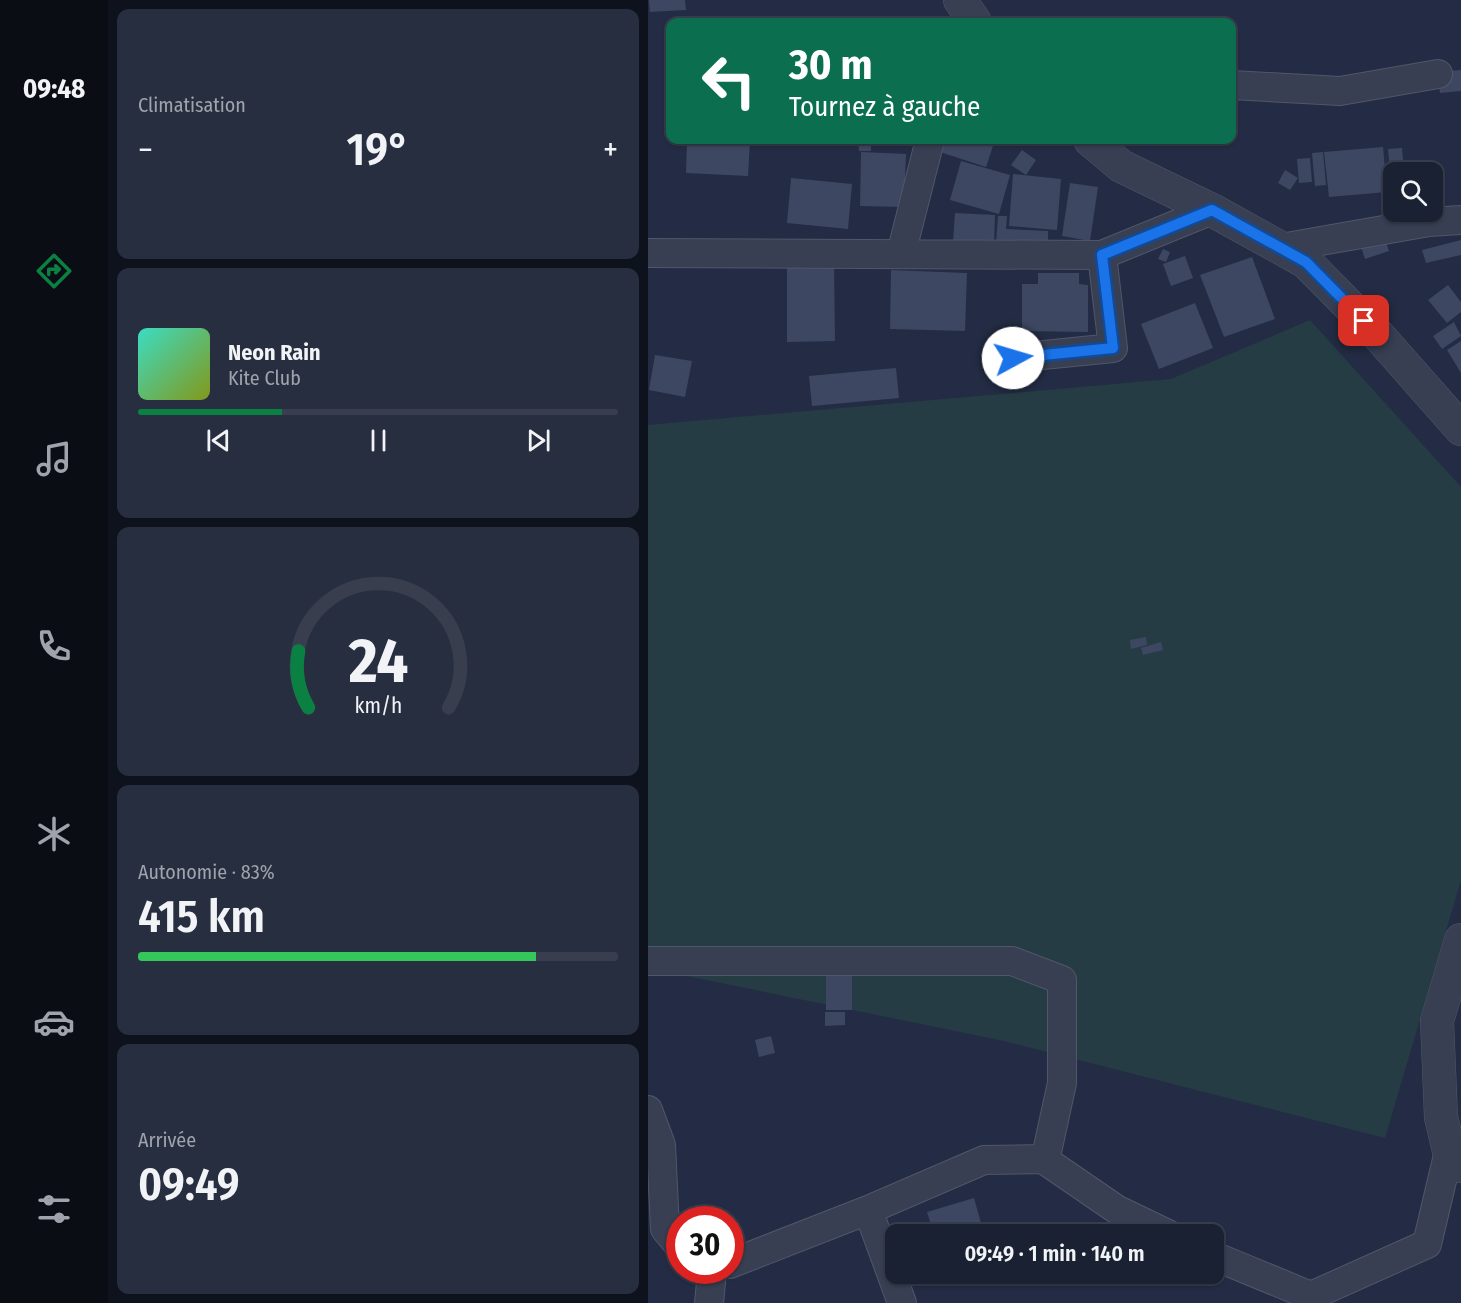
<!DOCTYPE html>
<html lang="fr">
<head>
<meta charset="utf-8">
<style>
	body { margin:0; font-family:"Fira Sans Condensed",sans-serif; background:#272e3f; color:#f1f3f6; height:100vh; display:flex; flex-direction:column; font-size:22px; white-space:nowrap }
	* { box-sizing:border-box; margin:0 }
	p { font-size:20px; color:#9fa3ac }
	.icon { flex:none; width:33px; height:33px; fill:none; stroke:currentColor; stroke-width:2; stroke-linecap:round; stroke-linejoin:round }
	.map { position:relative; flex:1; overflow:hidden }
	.side { display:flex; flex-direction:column; gap:9px; padding:9px; background:#0e121c; width:540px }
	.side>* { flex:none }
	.guide { position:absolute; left:18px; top:18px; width:570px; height:126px; border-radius:12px; box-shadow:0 2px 4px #0004,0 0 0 2px #383e4e; background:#0b6e4f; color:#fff; overflow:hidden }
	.fabs { position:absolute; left:735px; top:162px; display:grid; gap:12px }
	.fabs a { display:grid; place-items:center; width:60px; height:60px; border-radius:12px; background:#1a2133; box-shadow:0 2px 4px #0004,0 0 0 2px #383e4e; font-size:30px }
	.speed { position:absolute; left:18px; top:1206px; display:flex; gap:12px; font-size:30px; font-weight:700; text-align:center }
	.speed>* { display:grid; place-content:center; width:78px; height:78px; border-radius:50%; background:#1a2133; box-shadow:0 2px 4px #0004,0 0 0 2px #383e4e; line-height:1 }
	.speed .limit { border:9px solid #d22; background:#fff; color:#111 }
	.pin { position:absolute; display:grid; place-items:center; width:51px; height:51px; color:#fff; margin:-26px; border-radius:12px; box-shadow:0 3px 9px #0006 }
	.me { position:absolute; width:66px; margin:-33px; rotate:84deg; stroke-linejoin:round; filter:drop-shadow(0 0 4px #0008) }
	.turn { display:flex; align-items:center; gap:21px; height:126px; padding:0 24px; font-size:27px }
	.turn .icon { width:78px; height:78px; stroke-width:2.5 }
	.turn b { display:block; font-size:42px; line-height:51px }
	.big { font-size:45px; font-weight:600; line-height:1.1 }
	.side .tile { flex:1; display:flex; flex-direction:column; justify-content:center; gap:9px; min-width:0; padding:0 21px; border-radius:12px; background:#272e3f }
	.side .dial { align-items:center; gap:0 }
	.dial svg { height:156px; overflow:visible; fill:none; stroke:#383e4e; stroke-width:7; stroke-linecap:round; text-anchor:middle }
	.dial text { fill:#f1f3f6; stroke:none }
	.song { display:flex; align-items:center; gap:18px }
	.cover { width:72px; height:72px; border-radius:9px; background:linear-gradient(135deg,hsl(170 70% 55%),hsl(70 70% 35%)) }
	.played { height:6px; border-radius:3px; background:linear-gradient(90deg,#0b8043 30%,#383e4e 30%) }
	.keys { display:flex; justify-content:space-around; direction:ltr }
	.heat { display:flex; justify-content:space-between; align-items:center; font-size:33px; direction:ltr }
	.charge { height:9px; border-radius:4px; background:linear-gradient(90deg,#34c759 83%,#383e4e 0) }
	.trip { position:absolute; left:237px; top:1224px; width:339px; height:60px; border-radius:12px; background:#1a2133; box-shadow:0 2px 4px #0004,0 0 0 2px #383e4e; font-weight:600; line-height:60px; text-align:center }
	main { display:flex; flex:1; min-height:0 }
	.tab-bar { display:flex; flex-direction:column; width:108px; justify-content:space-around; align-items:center; background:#0a0d14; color:#9fa3ac }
	.tab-bar .icon { width:42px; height:42px }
	.tab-bar .current { color:#0b8043 }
	.tab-bar b { font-size:27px; color:#f1f3f6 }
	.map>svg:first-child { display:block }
</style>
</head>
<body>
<main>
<nav class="tab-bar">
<b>09:48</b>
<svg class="icon current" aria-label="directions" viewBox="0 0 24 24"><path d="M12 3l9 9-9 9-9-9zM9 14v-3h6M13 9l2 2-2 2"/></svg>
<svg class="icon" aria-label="music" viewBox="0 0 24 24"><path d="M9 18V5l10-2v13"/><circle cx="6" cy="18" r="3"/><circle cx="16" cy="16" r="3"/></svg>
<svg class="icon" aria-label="phone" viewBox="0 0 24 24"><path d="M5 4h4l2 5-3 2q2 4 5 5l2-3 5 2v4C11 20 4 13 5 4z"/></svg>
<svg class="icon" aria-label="climate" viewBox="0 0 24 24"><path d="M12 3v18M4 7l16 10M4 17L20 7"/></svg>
<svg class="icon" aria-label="car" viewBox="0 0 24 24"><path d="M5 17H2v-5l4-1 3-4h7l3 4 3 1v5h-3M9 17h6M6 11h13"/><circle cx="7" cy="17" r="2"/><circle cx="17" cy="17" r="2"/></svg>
<svg class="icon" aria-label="filters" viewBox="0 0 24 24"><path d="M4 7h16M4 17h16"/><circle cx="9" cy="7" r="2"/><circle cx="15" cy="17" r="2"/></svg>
</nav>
<section class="side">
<div class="tile"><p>Climatisation</p>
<div class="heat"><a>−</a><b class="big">19°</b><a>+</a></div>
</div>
<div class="tile">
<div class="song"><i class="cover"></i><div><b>Neon Rain</b><p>Kite Club</p></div></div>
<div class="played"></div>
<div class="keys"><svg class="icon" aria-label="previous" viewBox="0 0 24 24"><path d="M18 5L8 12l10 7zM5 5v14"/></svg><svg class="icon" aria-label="pause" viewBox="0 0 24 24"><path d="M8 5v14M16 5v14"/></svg><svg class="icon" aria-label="next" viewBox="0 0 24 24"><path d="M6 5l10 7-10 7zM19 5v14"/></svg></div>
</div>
<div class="tile dial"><svg viewBox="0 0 100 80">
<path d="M14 69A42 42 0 1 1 86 69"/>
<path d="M14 69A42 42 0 0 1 9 40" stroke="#0b8043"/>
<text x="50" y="56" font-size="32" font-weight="700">24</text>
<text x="50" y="72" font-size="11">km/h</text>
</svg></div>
<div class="tile"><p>Autonomie · 83%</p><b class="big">415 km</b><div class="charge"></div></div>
<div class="tile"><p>Arrivée</p><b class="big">09:49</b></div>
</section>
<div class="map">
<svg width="813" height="1303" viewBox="0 0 813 1303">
	<rect width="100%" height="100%" fill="#232c44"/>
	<!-- green -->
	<path fill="#263c44" d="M662 320 813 487V880L737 1138 356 1041 0 968V425L523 379Z"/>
	<!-- building -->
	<path fill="#3d4761" d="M1 0H37L38 10 2 12Z
		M813 70V91L792 93 789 72Z
		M39 140H102L100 176 38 173Z
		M210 140H253L254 143 223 144V151H211Z
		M296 140H347L338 167 292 152Z
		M735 147 739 192 681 197 676 152Z
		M754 148 756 172H746V181H743L740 149Z
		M374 150 388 160 378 175 363 165Z
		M213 152 258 154 256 207 212 206Z
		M675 152 678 185 667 186 664 153Z
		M662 158 664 182 651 183 649 159Z
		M313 161 362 175 351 214 302 200Z
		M637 170 650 178 642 190 630 183Z
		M365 174 413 179 409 230 361 226Z
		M143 178 204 184 200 229 139 223Z
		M422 183 450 187 442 241 414 236Z
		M307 213 347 215 346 244 305 242Z
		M350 216H359L358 229 400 231V244H348Z
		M735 233 741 251 717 259 711 241Z
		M813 240V255L778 263 774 250Z
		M515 249 522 252 518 262 510 259Z
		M537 256 545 278 523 286 515 264Z
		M604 257 627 319 576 337 552 275Z
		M139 264H186L187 341 139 342Z
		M243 270 319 273 317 331 242 329Z
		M390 273H431V284L440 285V332L374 331V284H390Z
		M800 285 813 302V312L799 323 780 300Z
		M547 303 565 348 511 369 493 324Z
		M806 322 813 336 794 349 785 336Z
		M813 341V373L799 350Z
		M7 355 44 361 37 397 1 390Z
		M248 368 251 398 164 406 161 376Z
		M498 637 499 645 483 649 482 640Z
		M513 642 515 650 495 655 493 648Z
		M178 967H204V1010H178Z
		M177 1012H197V1025L177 1026Z
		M123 1036 127 1053 111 1057 107 1040Z
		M326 1198 336 1234H286L279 1212Z"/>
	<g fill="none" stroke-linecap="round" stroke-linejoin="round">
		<defs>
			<path id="minor" d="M584 85 692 91 790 74
				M633 248 781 222 813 220
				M0 253 454 255 564 210
				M253 254 282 140
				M365 358 465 348 454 255
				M0 961H364L414 980V1083L397 1161
				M0 1110 13 1145 17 1229 32 1247
				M220 1210 254 1303
				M566 1256 663 1296 779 1244 801 1151
				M82 1264 220 1210 336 1160 395 1159 468 1209 520 1234
				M61 1303 64 1272"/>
			<path id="tertiary" d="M312 0 327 22
				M442 140 473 166 564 210 658 262 731 336 813 429
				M813 940 789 1021 793 1117 801 1151 813 1166"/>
		</defs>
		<!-- minor casing -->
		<use href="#minor" stroke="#50576a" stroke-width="30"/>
		<!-- tertiary casing -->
		<use href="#tertiary" stroke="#50576a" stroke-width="34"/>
		<!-- minor -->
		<use href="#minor" stroke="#383f53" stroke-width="28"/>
		<!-- tertiary -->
		<use href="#tertiary" stroke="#383f53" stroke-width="33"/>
	</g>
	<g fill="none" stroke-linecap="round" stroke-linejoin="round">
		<defs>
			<path id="route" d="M365 358 465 348 454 255 564 210 658 262 716 321"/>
		</defs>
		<!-- route casing -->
		<use href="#route" stroke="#114b97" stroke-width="15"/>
		<!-- route -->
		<use href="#route" stroke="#1a73e8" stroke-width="10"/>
	</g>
</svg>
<div class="fabs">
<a><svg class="icon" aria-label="search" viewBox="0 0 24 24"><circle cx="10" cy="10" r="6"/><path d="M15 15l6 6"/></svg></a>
</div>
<div class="speed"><div class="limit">30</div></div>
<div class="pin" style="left:716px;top:321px;background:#d93025"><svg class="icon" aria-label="arrive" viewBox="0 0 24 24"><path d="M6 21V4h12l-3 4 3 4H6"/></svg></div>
<svg class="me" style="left:365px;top:358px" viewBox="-20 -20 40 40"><circle r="19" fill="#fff"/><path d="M0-13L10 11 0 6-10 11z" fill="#1a73e8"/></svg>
<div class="trip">09:49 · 1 min · 140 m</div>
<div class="guide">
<div class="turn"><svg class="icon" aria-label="left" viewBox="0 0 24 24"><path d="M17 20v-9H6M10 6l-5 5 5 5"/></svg><div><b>30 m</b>Tournez à gauche</div></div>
</div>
</div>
</main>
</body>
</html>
